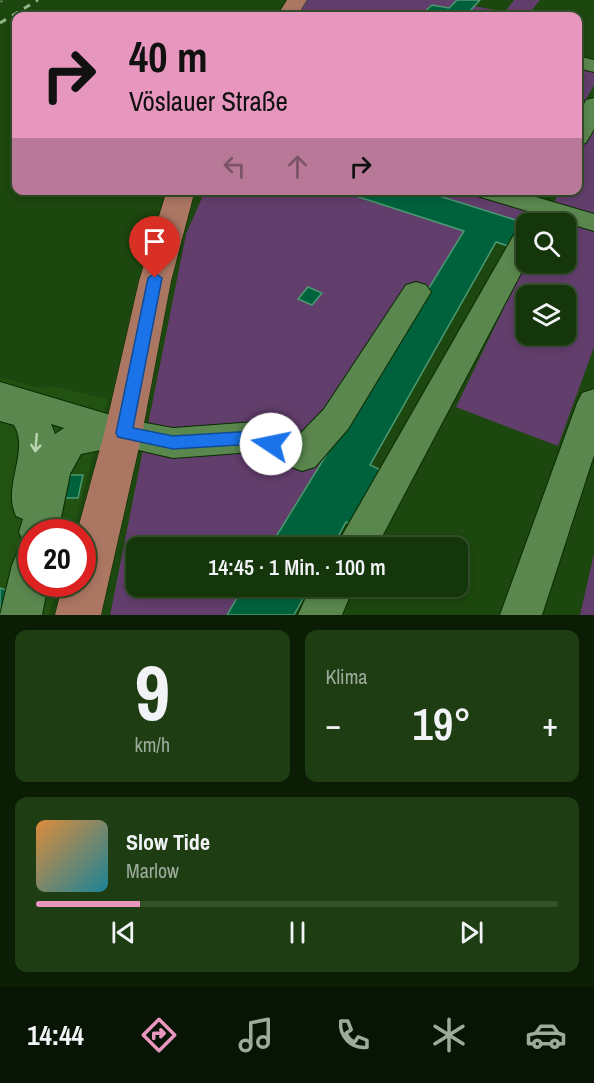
<!DOCTYPE html>
<html lang="de">
<head>
<meta charset="utf-8">
<style>
	body { margin:0; font-family:"Archivo Narrow",sans-serif; background:#1e3d13; color:#f1f3f6; height:100vh; display:flex; flex-direction:column; font-size:22px; white-space:nowrap }
	* { box-sizing:border-box; margin:0 }
	p { font-size:20px; color:#9dab9c }
	.icon { flex:none; width:33px; height:33px; fill:none; stroke:currentColor; stroke-width:2; stroke-linecap:round; stroke-linejoin:round }
	.map { position:relative; height:615px; overflow:hidden }
	.side { display:flex; flex-direction:column; gap:15px; padding:15px; background:#0c1d06; flex:1 }
	.side>* { flex:none }
	.top-card { position:absolute; left:12px; top:12px; width:570px; height:183px; border-radius:12px; box-shadow:0 3px 9px #0003,0 0 0 2px #34502b; background:#e797bd; color:#111; overflow:hidden }
	.tools { position:absolute; left:516px; top:213px; display:grid; gap:12px }
	.tools a { display:grid; place-items:center; width:60px; height:60px; border-radius:12px; background:#15350a; box-shadow:0 3px 9px #0003,0 0 0 2px #34502b; font-size:30px }
	.speed { position:absolute; left:18px; top:519px; display:flex; gap:12px; font-size:30px; font-weight:700; text-align:center }
	.speed>* { display:grid; place-content:center; width:78px; height:78px; border-radius:50%; background:#15350a; box-shadow:0 3px 9px #0003,0 0 0 2px #34502b; line-height:1 }
	.speed .limit { border:9px solid #d22; background:#fff; color:#111 }
	.pin { position:absolute; display:grid; place-items:center; width:51px; height:51px; color:#fff; margin:-62px -26px; border-radius:50% 50% 50% 0; rotate:-45deg; box-shadow:0 0 6px #0007 }
	.pin .icon { rotate:45deg }
	.me { position:absolute; width:66px; margin:-33px; rotate:281deg; stroke-linejoin:round; filter:drop-shadow(0 0 4px #0008) }
	.turn { display:flex; align-items:center; gap:21px; height:126px; padding:0 18px; font-size:27px }
	.turn .icon { width:78px; height:78px; stroke-width:2.5 }
	.turn b { display:block; font-size:42px; line-height:51px }
	.lanes { display:flex; align-items:center; height:57px; padding:0 18px; background:#0003; justify-content:center; gap:30px; direction:ltr }
	.lanes .off { opacity:.35 }
	.big { font-size:45px; font-weight:600; line-height:1.1 }
	.side .tile { flex:1; display:flex; flex-direction:column; justify-content:center; gap:9px; min-width:0; padding:0 21px; border-radius:12px; background:#1e3d13 }
	.side .dial { align-items:center; gap:0 }
	.dial b { font-size:78px; line-height:1 }
	.song { display:flex; align-items:center; gap:18px }
	.cover { width:72px; height:72px; border-radius:9px; background:linear-gradient(135deg,hsl(30 70% 55%),hsl(190 70% 35%)) }
	.played { height:6px; border-radius:3px; background:linear-gradient(90deg,#e797bd 20%,#34502b 20%) }
	.keys { display:flex; justify-content:space-around; direction:ltr }
	.heat { display:flex; justify-content:space-between; align-items:center; font-size:33px; direction:ltr }
	.side .tiles { flex:1; display:grid; gap:15px; grid-template-columns:1fr 1fr }
	.tile:last-child { grid-column:span 2 }
	.trip { position:absolute; left:126px; top:537px; width:342px; height:60px; border-radius:12px; background:#15350a; box-shadow:0 3px 9px #0003,0 0 0 2px #34502b; font-weight:600; line-height:60px; text-align:center }
	.tab-bar { display:flex; height:96px; justify-content:space-around; align-items:center; background:#081504; color:#9dab9c }
	.tab-bar .icon { width:42px; height:42px }
	.tab-bar .selected { color:#e797bd }
	.tab-bar b { font-size:27px; color:#f1f3f6 }
	.map>svg:first-child { display:block }
</style>
</head>
<body>
<div class="map">
<svg width="594" height="615" viewBox="0 0 594 615">
	<rect width="100%" height="100%" fill="#1c470e"/>
	<!-- built -->
	<path fill="#215212" d="M0 377 40 388 51 386 108 399 73 532H32V584H58L49 615H0Z"/>
	<!-- green -->
	<path fill="#623e6c" fill-rule="evenodd" d="M305 0H457L449 8 431 5 422 14 430 16H295Z
		M514 0H540L528 15 530 16H485L468 13 474 6 505 12Z
		M578 66 594 70V85L583 105 578 104Z
		M594 126V219L552 206 560 191 578 190V157Z
		M205 191H337L464 231 269 547 136 548V586L244 587 227 615H110L186 234Z
		M420 191H467L529 209 522 222Z
		M550 214 594 227V347L558 446 456 407 526 262H566V224L545 223ZM526 296H566V334H526Z
		M594 554V615H580Z"/>
	<!-- building -->
	<path fill="#00623d" stroke="#4c9972" stroke-width="1.5" d="M457 0H480L468 13 485 16 421 15 432 5 449 8Z
		M337 190H420L522 222 508 246 496 242 370 465 383 471 354 525 346 522 332 548H269L464 231Z
		M308 287 322 293 312 305 298 299Z
		M66 475H83L78 498H60Z
		M244 586H310L294 615H227Z
		M0 588 19 594 6 615H0Z"/>
	<g fill="none" stroke-linecap="round" stroke-linejoin="round">
		<defs>
			<path id="minor" d="M578 56 594 60V72L578 68Z
				M594 98V129L586 143 578 145V116L586 100Z
				M471 190H512L594 214V231L474 195Z
				M526 229 527 262 376 548H335L512 238 516 232Z
				M416 282 426 285 431 292 348 429 315 467 302 471 253 452 173 458 121 446 81 454 70 474 58 532H32V584H48L42 615H0L12 565 18 551 30 547 25 545 19 532 23 519 16 516C2 486 30 451 14 425L0 421V382L124 419 173 428 255 422 296 438 324 409 406 285ZM51 424 64 428 55 434Z
				M594 389V455L542 615H500L577 403 582 393Z
				M311 586H354L342 615H298Z"/>
			<path id="major" d="M287 0H307L297 16H277Z
				M167 190H195L171 281 142 434 101 615H55L63 584H82V532H77L104 434 139 281Z"/>
		</defs>
		<!-- minor casing -->
		<use href="#minor" stroke="#0a2b01" stroke-width="2"/>
		<!-- major casing -->
		<use href="#major" stroke="#0a2b01" stroke-width="1"/>
		<!-- path -->
		<path stroke="#587d4d" stroke-width="2" stroke-dasharray="3 3" stroke-linecap="butt" d="M0 2 4 0"/>
		<!-- minor -->
		<use href="#minor" fill="#5a874e" fill-rule="evenodd"/>
		<!-- major -->
		<use href="#major" fill="#ab7662" fill-rule="evenodd"/>
		<!-- rail -->
		<path stroke="#93b38a" stroke-width="3" stroke-dasharray="7 7" stroke-linecap="butt" d="M0 23 38 0"/>
	</g>
	<!-- one-way arrows -->
	<defs><path id="oneway-shaft" d="M-6 0H5M1.5-3L5.5 0L1.5 3" fill="none" stroke-width="1.6" stroke-linecap="round" stroke-linejoin="round" transform="scale(1.5)"/></defs>
	<use stroke="#b8d6b1" href="#oneway-shaft" transform="translate(36 443) rotate(95)"/>
	<!-- route -->
	<path fill="#1a73e8" stroke="#114b97" stroke-width="1.5" d="M155 273 162 278 133 428 173 436 255 431 276 439 279 444 276 448 271 450 254 444 173 449 118 437 116 433 148 278Z"/>
</svg>
<div class="tools">
<a><svg class="icon" aria-label="search" viewBox="0 0 24 24"><circle cx="10" cy="10" r="6"/><path d="M15 15l6 6"/></svg></a>
<a><svg class="icon" aria-label="layers" viewBox="0 0 24 24"><path d="M12 4l9 5-9 5-9-5zM3 14l9 5 9-5"/></svg></a>
</div>
<div class="speed"><div class="limit">20</div></div>
<div class="pin" style="left:155px;top:278px;background:#d93025"><svg class="icon" aria-label="arrive" viewBox="0 0 24 24"><path d="M6 21V4h12l-3 4 3 4H6"/></svg></div>
<svg class="me" style="left:271px;top:444px" viewBox="-20 -20 40 40"><circle r="19" fill="#fff"/><path d="M0-13L10 11 0 6-10 11z" fill="#1a73e8"/></svg>
<div class="trip">14:45 · 1 Min. · 100 m</div>
<div class="top-card">
<div class="turn"><svg class="icon" aria-label="right" viewBox="0 0 24 24"><path d="M7 20v-9h11M14 6l5 5-5 5"/></svg><div><b>40 m</b>Vöslauer Straße</div></div>
<div class="lanes"><svg class="icon off" aria-label="left" viewBox="0 0 24 24"><path d="M17 20v-9H6M10 6l-5 5 5 5"/></svg><svg class="icon off" aria-label="ahead" viewBox="0 0 24 24"><path d="M12 20V5M6 11l6-6 6 6"/></svg><svg class="icon" aria-label="right" viewBox="0 0 24 24"><path d="M7 20v-9h11M14 6l5 5-5 5"/></svg></div>
</div>
</div>
<section class="side">
<div class="tiles">
<div class="tile dial"><b>9</b><p>km/h</p></div>
<div class="tile"><p>Klima</p>
<div class="heat"><a>−</a><b class="big">19°</b><a>+</a></div>
</div>
<div class="tile">
<div class="song"><i class="cover"></i><div><b>Slow Tide</b><p>Marlow</p></div></div>
<div class="played"></div>
<div class="keys"><svg class="icon" aria-label="previous" viewBox="0 0 24 24"><path d="M18 5L8 12l10 7zM5 5v14"/></svg><svg class="icon" aria-label="pause" viewBox="0 0 24 24"><path d="M8 5v14M16 5v14"/></svg><svg class="icon" aria-label="next" viewBox="0 0 24 24"><path d="M6 5l10 7-10 7zM19 5v14"/></svg></div>
</div>
</div>
</section>
<nav class="tab-bar">
<b>14:44</b>
<svg class="icon selected" aria-label="directions" viewBox="0 0 24 24"><path d="M12 3l9 9-9 9-9-9zM9 14v-3h6M13 9l2 2-2 2"/></svg>
<svg class="icon" aria-label="music" viewBox="0 0 24 24"><path d="M9 18V5l10-2v13"/><circle cx="6" cy="18" r="3"/><circle cx="16" cy="16" r="3"/></svg>
<svg class="icon" aria-label="phone" viewBox="0 0 24 24"><path d="M5 4h4l2 5-3 2q2 4 5 5l2-3 5 2v4C11 20 4 13 5 4z"/></svg>
<svg class="icon" aria-label="climate" viewBox="0 0 24 24"><path d="M12 3v18M4 7l16 10M4 17L20 7"/></svg>
<svg class="icon" aria-label="car" viewBox="0 0 24 24"><path d="M5 17H2v-5l4-1 3-4h7l3 4 3 1v5h-3M9 17h6M6 11h13"/><circle cx="7" cy="17" r="2"/><circle cx="17" cy="17" r="2"/></svg>
</nav>
</body>
</html>
